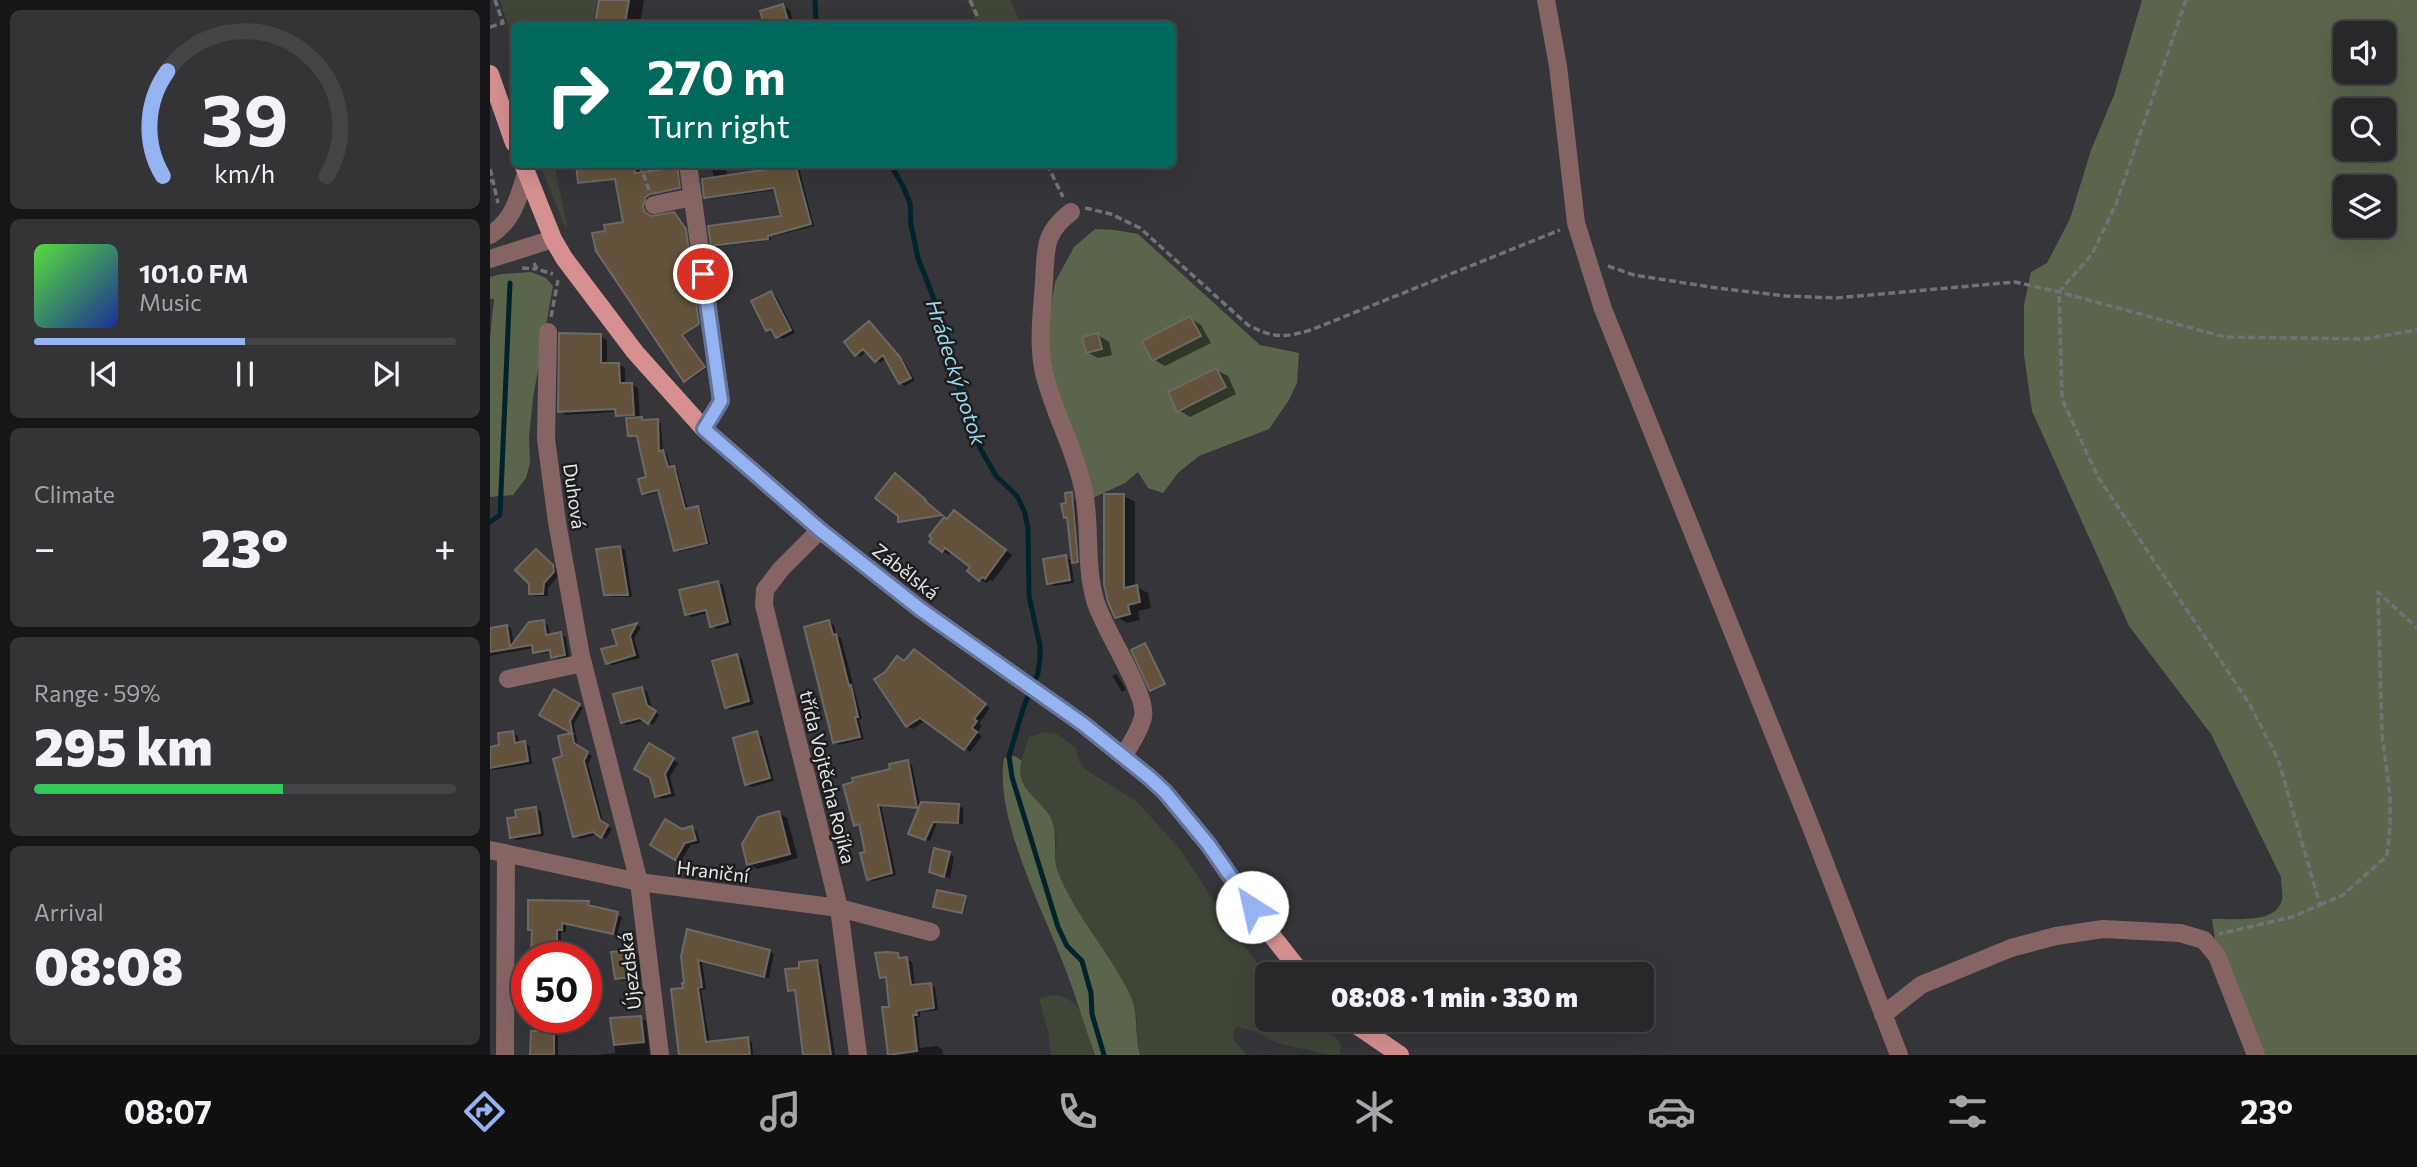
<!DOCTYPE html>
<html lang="en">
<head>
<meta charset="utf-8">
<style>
	body { margin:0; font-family:Commissioner,sans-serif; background:#343437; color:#f1f3f6; height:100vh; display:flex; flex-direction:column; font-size:26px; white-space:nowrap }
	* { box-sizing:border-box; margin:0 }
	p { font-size:23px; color:#a5a6a9 }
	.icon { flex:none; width:38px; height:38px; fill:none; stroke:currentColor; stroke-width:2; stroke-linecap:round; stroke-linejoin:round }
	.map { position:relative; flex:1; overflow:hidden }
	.panel { display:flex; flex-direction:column; gap:10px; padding:10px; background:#161618; width:490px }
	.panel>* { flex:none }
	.hud { position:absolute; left:21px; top:21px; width:665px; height:147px; border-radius:10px; box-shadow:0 7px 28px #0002,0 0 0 2px #444447; background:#00695c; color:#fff; overflow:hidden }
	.controls { position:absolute; left:1843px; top:21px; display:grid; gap:14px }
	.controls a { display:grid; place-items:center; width:63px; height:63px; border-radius:10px; background:#28282b; box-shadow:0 7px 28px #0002,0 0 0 2px #444447; font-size:35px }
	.speed { position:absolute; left:21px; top:942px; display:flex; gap:14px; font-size:35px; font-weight:700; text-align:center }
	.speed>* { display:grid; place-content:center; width:91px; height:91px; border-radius:50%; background:#28282b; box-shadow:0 7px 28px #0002,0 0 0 2px #444447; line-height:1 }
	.speed .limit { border:10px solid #d22; background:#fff; color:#111 }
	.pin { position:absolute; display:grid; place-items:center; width:60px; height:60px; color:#fff; margin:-30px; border:4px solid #fff; border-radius:50%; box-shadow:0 2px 7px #0007 }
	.me { position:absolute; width:77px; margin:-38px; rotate:325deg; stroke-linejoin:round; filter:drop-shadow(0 0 5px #0008) }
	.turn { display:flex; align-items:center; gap:24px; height:147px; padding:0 21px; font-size:32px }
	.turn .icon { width:91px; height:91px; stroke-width:2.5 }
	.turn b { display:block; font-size:49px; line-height:60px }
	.big { font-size:52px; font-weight:800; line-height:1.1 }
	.panel .tile { flex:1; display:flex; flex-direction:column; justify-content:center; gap:10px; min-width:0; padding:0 24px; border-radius:10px; background:#343437 }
	.panel .dial { align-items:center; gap:0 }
	.dial svg { height:182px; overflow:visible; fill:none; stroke:#444447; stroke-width:7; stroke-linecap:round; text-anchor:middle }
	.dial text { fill:#f1f3f6; stroke:none }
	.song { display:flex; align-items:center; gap:21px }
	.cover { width:84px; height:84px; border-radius:10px; background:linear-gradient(135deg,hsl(110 70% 55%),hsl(230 70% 35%)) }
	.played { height:7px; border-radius:4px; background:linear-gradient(90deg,#95b2f1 50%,#444447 50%) }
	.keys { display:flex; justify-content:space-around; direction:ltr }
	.heat { display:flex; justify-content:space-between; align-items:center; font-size:38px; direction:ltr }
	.charge { height:10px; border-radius:5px; background:linear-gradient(90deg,#34c759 59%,#444447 0) }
	.trip { position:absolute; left:765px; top:962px; width:399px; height:70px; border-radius:10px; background:#28282b; box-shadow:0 7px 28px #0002,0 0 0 2px #444447; font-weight:800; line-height:70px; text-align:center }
	.menu { display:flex; height:112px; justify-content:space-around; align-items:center; background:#101011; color:#a5a6a9 }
	.menu .icon { width:49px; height:49px }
	.menu .current { color:#95b2f1 }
	.menu b { font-size:32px; color:#f1f3f6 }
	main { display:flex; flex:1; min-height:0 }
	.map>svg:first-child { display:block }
</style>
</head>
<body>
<main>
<section class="panel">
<div class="tile dial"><svg viewBox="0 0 100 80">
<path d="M14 69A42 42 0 1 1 86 69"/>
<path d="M14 69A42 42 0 0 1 16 23" stroke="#95b2f1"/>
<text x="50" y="56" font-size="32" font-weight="700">39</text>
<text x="50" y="72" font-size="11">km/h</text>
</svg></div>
<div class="tile">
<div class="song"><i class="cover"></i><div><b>101.0 FM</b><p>Music</p></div></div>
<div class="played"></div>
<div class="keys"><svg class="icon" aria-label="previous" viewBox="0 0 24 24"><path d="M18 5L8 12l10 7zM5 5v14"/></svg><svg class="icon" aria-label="pause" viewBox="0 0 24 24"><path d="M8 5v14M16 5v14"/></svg><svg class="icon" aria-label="next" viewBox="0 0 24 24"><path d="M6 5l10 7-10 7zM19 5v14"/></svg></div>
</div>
<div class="tile"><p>Climate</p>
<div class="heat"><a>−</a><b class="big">23°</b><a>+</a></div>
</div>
<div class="tile"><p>Range · 59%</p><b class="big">295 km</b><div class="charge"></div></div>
<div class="tile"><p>Arrival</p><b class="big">08:08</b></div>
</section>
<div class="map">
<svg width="1927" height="1055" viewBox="0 0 1927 1055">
	<rect width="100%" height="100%" fill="#363539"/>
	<!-- green -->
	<path fill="#3f4537" d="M10 0H107L103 24H24V44Z
		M477 0H521L530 24H488Z
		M50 165H64L77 225 75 227Z
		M555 732 567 734 586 748 589 761 595 769 647 802 690 849 746 935 777 976V1020H819L846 1038 851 1044 850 1055H840L786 1043 767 1032 747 1027 743 1033 744 1040 757 1055H650L647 1045V1019L623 967 593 921 572 882 567 869 565 854 567 838 530 777 529 768 539 737Z
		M562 995C595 996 596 1029 605 1055H561L558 1032 549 998Z"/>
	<!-- forest -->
	<path fill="#5a654c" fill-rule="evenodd" d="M1652 0H1927V1055H1766L1727 956 1722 919C1742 918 1786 925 1792 900 1793 893 1791 884 1791 877L1721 734 1639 626 1542 411 1534 355V305L1541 272 1557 263 1580 219 1601 150 1624 95ZM1855 33H1894V72H1855ZM1855 110H1894V149H1855ZM1855 187H1894V226H1855Z
		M605 229 625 230 648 234 770 345 809 353 807 383 799 400 779 429 709 456 688 473 673 493 658 488 648 472 635 483 603 498 562 375 556 333 565 282 584 247Z
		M41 272 56 278 63 286 43 398 39 437 40 463 36 478 23 495 0 497V337L4 299H0V277L11 274Z
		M525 756 532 761C523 785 548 798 559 815 570 834 561 853 568 872 586 918 621 953 641 997 649 1017 644 1035 650 1055H605C594 1025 585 993 573 963 552 908 504 816 514 758Z"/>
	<!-- shadow -->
	<path fill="#0007" d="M112 0H154L150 24H107Z
		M293 6 300 10 304 24H275L272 12Z
		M89 164H188L191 189 164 194 158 198 154 209 161 218 186 216 197 231 210 325 193 336 216 369 197 382 117 232 135 223 127 180 92 183 90 182Z
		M221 164H235L238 177 281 170 279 164H308L324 226 280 237 281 240 226 247 223 245 293 218 286 190 219 199 216 197 224 179Z
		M281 293 286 296 305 333 292 339 285 332 278 330Z
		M700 318 711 325 721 343 675 366 663 359Z
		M380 323 414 361 425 380 415 386 410 383 397 358 390 363 377 351 370 357 366 354Z
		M608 335 619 342 622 355 608 358 597 352Z
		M110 336 117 340V365L128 364 135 368V385L142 384 148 388 150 419 171 423 173 452 177 454 181 469 187 470 198 510 207 508 211 510 220 544 189 552 186 550 171 491 157 495 154 493 158 478 149 437 139 435 137 418 128 415 127 412 76 415 70 411Z
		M726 370 738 376 746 394 700 417 689 410Z
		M582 494 585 502 589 562 585 563 583 562 577 518 575 517Z
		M634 496 645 502V586L658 593 661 608 648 611 650 620 637 623 626 616Z
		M471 516 522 555 503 581 500 580 497 583 490 580 479 571 482 567 462 551 459 555 453 551 457 521Z
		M129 547 135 550 142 597H120L115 593Z
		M46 551 68 570 69 575 58 588V596H45L41 593Z
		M575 557 581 560 584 583 564 586 559 583Z
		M228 582 233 585 242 625 227 629 222 626 218 613 202 617 197 614Z
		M53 622 58 625 60 636 71 634 76 637 79 657 68 659 63 657 62 652 50 654 45 652 44 648 0 656V627L16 625 21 628 24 645Z
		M339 622 344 625 347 636 351 638 372 719 369 720 374 739 349 745 344 742Z
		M147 625 151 627 144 639 150 658 122 665 117 662 129 646 125 631Z
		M655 645 676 685 663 691 661 690Z
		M430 655 500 708 489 724 492 726 487 733 492 736 480 752 436 720 423 729 417 726 415 663Z
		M247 656 252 659 264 704 241 710 236 707Z
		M627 674 636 690 632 692 622 676Z
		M152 689 157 691 163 711 169 715 163 725 156 720 137 725 132 722Z
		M65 691 93 708 84 724 88 748 102 756 98 764 114 825 122 829 116 839 109 834 90 839 85 836 70 737 86 734 52 714Z
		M23 733 28 736 29 744 35 743 40 746 42 764 3 770 0 769V749L11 747Z
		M267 733 272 736 284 781 262 787 257 784Z
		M160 746 188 763 180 777 185 796 172 799 166 796Z
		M417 762 422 765 430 804 468 806 473 808V824L447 823 440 841 425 835 430 809 391 806 406 875 383 881 378 879V853L371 827 365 825 402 770Z
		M45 808 51 811 54 836 27 840 22 837 28 818Z
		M289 813 297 818 308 858 267 869 259 864Z
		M202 828 207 831 210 843 201 845 191 861 162 845Z
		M459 854 464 857 460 878 441 872Z
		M476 898 477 899 474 913 447 907Z
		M98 903 103 905 102 908 132 917 127 935 76 925V932H71V957H43V931Z
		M144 951 149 954 151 979 132 981 126 978Z
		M280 951 284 954 279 978 212 961 216 989 211 990 220 1044 257 1039 262 1042 263 1055H191L196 984 193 956Z
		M408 955 422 962 425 986 440 985 445 987 448 1010 430 1012V1017H427L430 1048 447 1046 452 1049 453 1055H399L394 1009 401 1008 398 979 392 977Z
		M327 962 331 964 345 1055H314L307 992 300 990 311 969Z
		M105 984 110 987 111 1002H96V985Z
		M151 1018 156 1021 160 1055H107L125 1053 122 1020Z
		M63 1033 68 1036V1055H42Z"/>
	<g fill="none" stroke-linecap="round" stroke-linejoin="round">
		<!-- stream -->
		<path stroke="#03232c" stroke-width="5" d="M325 0 326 24
			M400 164 412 184 420 203 421 225 428 258 454 325 461 350 465 376 490 448 506 476 527 496 534 510 538 528 539 596 550 646V658L548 673 534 706 519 756 522 777 568 927 577 946 592 961 601 993 602 1014 614 1055
			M0 522 10 515 20 283"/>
	</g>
	<!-- building -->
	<path fill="#63533c" stroke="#6c6965" stroke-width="2" d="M109 0H139L135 24H105Z
		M293 4 299 24H274L270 11Z
		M86 164H144L145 173 174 169 173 164H187L190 188 161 194 156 197 153 207 155 212 161 216 184 212 196 229 209 324 192 335 215 367 194 382 106 251 102 233 115 231 114 225 133 222 125 179 88 183Z
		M278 164H305L321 224 278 236V239L221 246 218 226 291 216 284 188 214 198 212 179 279 169Z
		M281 291 301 330 286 338 281 329 276 331 261 301Z
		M700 316 711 336 662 361 652 341Z
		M379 321 410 357 421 378 409 384 393 355 385 362 373 349 365 356 354 342Z
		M69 333 111 334V363H129L130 383H142L144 415 126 416 125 409 68 412Z
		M608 333 612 349 596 353 592 337Z
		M726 368 736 387 687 412 678 392Z
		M152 417V420L168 419 169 451 173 450 178 467 184 466 195 509 208 506 217 543 184 551 168 490 152 494 148 479 156 477 147 436H138L136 418Z
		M405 473 436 500 435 501 452 515 408 522V516L385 498Z
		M582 492 588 562 582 563 577 517 574 518 571 504 576 503 575 493Z
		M614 494H634V588L647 585 650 602 638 605 640 614 625 618 618 602 614 584Z
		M464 510 516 550 495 579 492 577 489 581 477 571 480 567 455 548 452 552 439 542 442 538 439 536 454 517 457 519Z
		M130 546 138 595H114L106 549Z
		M46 549 63 565 64 572 54 583 53 594H39V584L25 570Z
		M576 555 580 580 557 584 553 559Z
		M228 581 238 622 220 627 216 610 195 615 189 590Z
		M54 620 56 635 71 632 75 655 61 658 60 650 43 653 42 645 0 652V628L17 625 20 647 39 622Z
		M339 620 343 635 346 634 359 686 361 685 368 717H365L370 737 343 743 314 627Z
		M147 623 140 636 145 655 116 664 111 649 127 645 122 630Z
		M655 643 675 684 660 691 641 650Z
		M424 649 496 704 484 719 487 721 482 728 487 732 474 750 430 718 416 727 384 679 395 672 407 656 414 661Z
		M247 654 259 701 235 708 222 661Z
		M152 687 157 705 166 711 158 724 150 718 131 723 123 694Z
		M64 689 90 704 80 721 84 743 98 752 94 761 99 780 110 820 118 825 111 838 103 832 83 837 63 759 72 756 68 736 81 733 49 715Z
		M23 731 25 743 35 741 38 761 0 768V747L9 745 8 733Z
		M267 731 280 778 255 785 243 738Z
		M159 743 184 758 175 774 180 793 165 797 160 778 144 769Z
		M418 760 427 808 388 805 402 873 377 880 370 853 375 852 369 824 364 826 353 785 363 782 362 778 400 769 399 764Z
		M431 802 469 804 468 823 443 822 435 840 418 834Z
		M46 807 50 833 20 838 17 818 26 817 25 810Z
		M289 811 300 854 257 865 252 844 268 817Z
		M175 819 192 829 202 826 206 840 195 843 185 860 160 845Z
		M444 848 460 852 454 877 439 872Z
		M447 890 476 896 472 913 443 907Z
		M38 900 99 901 98 905 128 912 123 934 72 923V930H67V957H41L42 930H38Z
		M197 929 280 950 274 977 208 960 212 987 208 988 216 1042 258 1037 260 1055H189L181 989 193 988 192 983H194L191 956Z
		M144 949 147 977 125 979 121 952Z
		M396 952 408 953 409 958 417 957 421 985 441 983 444 1008 426 1011 427 1015H423L427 1051 398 1055 392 1007H399L396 977 390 978 385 953Z
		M327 960 341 1055H313L305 990 298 991 295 969 309 968V962Z
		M151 1016 154 1042 124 1045 120 1018Z
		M41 1031H64V1055H40Z"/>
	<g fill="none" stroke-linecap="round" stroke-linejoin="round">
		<!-- path -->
		<path stroke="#727175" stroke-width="3.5" stroke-dasharray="7 3.5" stroke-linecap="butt" d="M480 0 491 24
			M1696 0 1626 204 1602 254 1569 292 1572 399 1608 477 1759 703 1788 759 1830 905 1802 917 1729 934
			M0 27 13 23 5 0
			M150 164 159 190
			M557 164 573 197
			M0 169 3 180
			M0 181H3L8 203
			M595 208 621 214 650 228 758 325C783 338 794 338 821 330L1070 230
			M44 263 47 269 63 274
			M1118 266 1144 275 1227 288 1296 296 1346 298 1525 282 1569 292 1735 337 1874 339 1927 330
			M32 268 47 269
			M61 317 68 280
			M1830 905 1853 895 1897 856 1900 826V796L1892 734 1888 592 1927 628"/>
		<!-- minor -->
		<path stroke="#876464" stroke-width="18" d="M1056 0 1068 66 1086 223 1113 309 1321 827 1409 1055
			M198 164 231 401 214 429
			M164 205 203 197
			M581 212C553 233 556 250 554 282 552 311 548 339 553 368 561 408 583 444 592 484 602 522 594 562 605 600 613 629 658 694 653 717 650 731 640 744 634 756
			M0 235C23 221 29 197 36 173
			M0 259 63 239
			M58 332 56 439 67 522 91 656 149 882 170 1055
			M330 530 291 569 275 590 274 605 349 908 368 1055
			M18 679 93 663
			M0 850 149 882 349 908 441 932
			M1393 1015 1431 985 1521 948 1566 936 1613 929 1690 933 1714 940 1727 956 1766 1055
			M15 1055 16 854"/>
		<!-- major -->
		<path stroke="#d69090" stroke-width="18" d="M0 74 24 143
			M33 164 63 239 74 258 145 352 214 429 330 530 430 609 593 724 660 778 675 792 718 844 776 928 813 975
			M859 1020 910 1055"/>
	</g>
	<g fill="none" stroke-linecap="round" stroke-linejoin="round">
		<defs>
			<path id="route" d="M213 274 231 401 214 429 330 530 430 609 593 724 660 778 675 792 718 844 762 907"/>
		</defs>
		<!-- route casing -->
		<use href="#route" stroke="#61749d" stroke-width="18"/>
		<!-- route -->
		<use href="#route" stroke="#95b2f1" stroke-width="12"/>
	</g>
	<g text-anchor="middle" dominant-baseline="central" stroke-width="5" stroke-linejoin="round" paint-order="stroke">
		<!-- street labels -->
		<g font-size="19" fill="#e6e5e8" stroke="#1d1d1f">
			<text transform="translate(85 496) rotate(82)">Duhová</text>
			<text transform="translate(416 571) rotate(38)">Zábělská</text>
			<text transform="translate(338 777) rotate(76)">třída Vojtěcha Rojíka</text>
			<text transform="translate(223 871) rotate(7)">Hraniční</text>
			<text transform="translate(139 971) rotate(-97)">Újezdská</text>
		</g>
		<!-- water labels -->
		<g font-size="21" font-style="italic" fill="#9adaef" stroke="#1d1d1f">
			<text transform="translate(467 372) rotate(72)">Hrádecký potok</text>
		</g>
	</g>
</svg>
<div class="controls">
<a><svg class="icon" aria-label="sound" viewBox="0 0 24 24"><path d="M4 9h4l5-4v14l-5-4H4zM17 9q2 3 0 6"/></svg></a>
<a><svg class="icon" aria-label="search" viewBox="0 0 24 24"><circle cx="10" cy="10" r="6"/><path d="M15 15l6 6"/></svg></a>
<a><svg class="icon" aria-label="layers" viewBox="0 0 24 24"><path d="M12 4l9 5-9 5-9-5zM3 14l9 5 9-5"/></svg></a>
</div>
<div class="speed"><div class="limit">50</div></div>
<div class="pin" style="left:213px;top:274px;background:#d93025"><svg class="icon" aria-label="arrive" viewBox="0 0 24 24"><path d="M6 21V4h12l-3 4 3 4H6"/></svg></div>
<svg class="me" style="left:762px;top:907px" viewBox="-20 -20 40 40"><circle r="19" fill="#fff"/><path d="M0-13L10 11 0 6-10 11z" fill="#95b2f1"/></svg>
<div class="trip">08:08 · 1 min · 330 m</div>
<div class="hud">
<div class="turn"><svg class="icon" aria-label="right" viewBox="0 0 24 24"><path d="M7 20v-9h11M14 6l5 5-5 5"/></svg><div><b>270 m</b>Turn right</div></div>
</div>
</div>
</main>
<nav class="menu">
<b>08:07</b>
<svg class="icon current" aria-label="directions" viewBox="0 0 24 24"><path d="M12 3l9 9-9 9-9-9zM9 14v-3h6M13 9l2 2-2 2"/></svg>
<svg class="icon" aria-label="music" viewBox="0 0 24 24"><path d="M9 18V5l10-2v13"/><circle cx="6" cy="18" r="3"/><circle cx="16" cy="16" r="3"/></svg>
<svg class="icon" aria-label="phone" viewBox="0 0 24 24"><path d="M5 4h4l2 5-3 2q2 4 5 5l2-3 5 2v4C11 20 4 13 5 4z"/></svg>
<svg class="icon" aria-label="climate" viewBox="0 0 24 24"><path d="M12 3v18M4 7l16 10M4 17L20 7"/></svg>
<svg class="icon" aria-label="car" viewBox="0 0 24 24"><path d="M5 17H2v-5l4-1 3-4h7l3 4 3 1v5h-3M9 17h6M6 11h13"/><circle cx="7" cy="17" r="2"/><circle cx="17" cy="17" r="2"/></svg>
<svg class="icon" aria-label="filters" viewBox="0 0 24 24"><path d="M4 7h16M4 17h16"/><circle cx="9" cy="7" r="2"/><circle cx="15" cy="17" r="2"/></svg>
<b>23°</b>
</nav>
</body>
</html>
